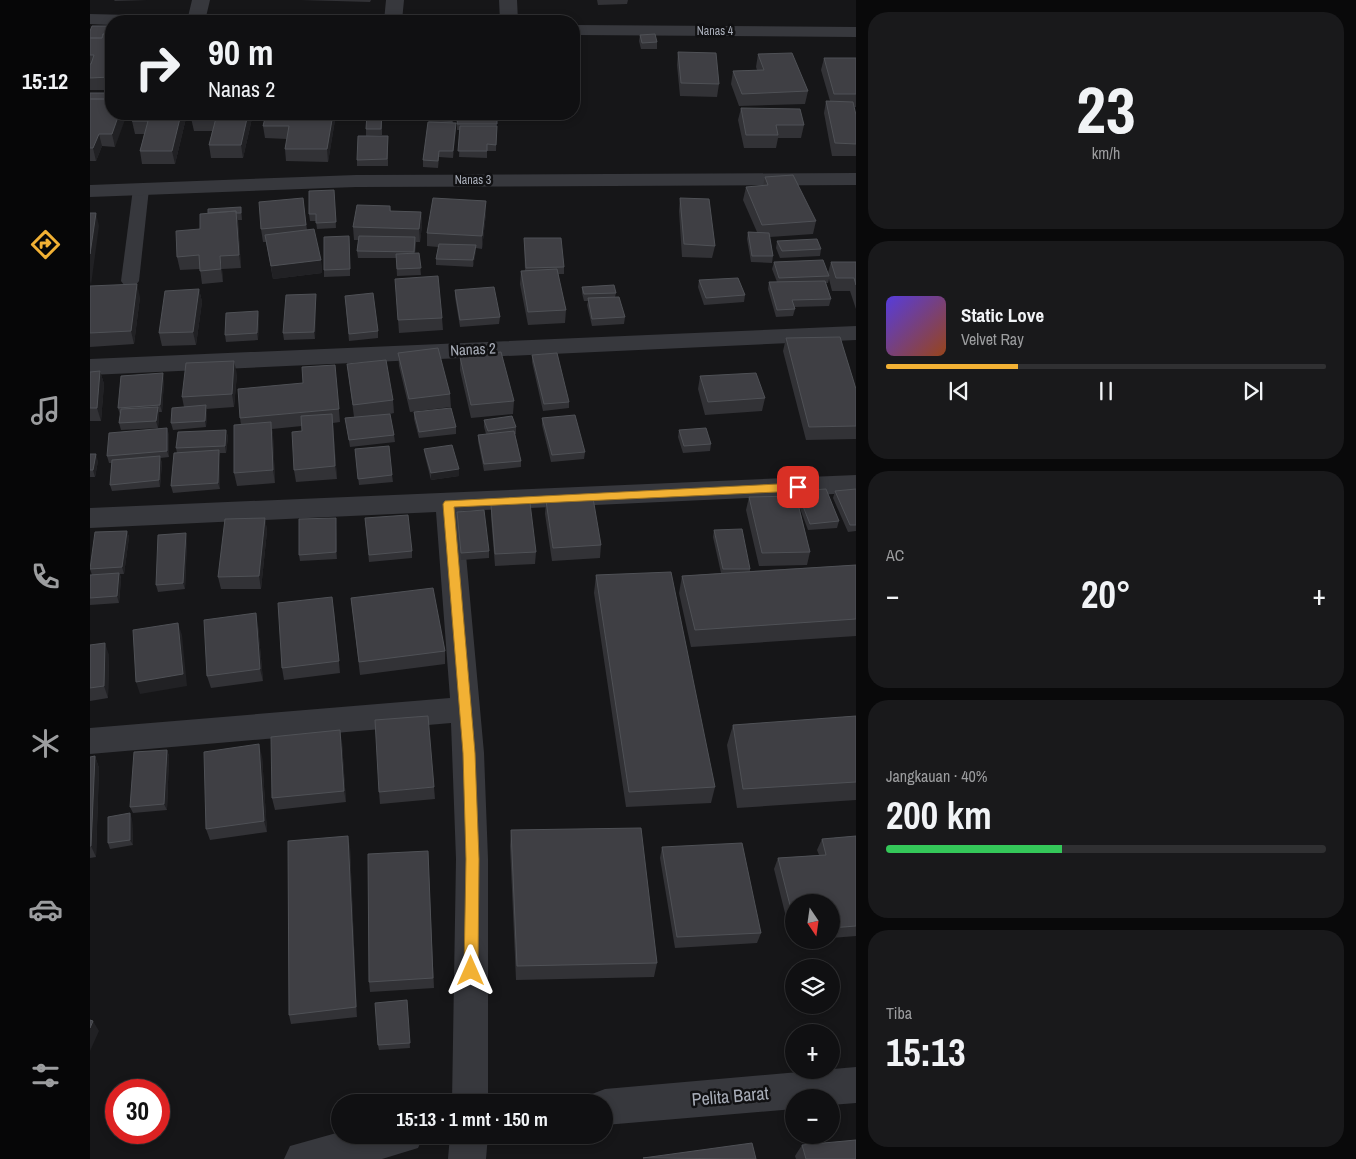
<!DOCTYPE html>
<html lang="id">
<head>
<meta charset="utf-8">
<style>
	body { margin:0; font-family:"Archivo Narrow",sans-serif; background:#19191b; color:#f1f3f6; height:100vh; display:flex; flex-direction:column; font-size:19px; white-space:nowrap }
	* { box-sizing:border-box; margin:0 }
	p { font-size:16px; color:#9c9d9f }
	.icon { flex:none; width:28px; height:28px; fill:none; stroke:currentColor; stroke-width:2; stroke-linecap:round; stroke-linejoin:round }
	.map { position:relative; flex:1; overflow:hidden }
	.sheet { display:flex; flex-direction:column; gap:12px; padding:12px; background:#09090a; width:500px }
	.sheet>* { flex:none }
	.hud { position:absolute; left:15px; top:15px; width:475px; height:105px; border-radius:20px; box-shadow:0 2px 8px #0003,0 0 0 1px #303032; background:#101012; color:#f1f3f6; overflow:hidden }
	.needle { width:32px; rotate:167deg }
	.fabs { position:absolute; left:695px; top:894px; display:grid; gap:10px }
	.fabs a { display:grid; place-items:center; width:55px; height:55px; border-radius:50%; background:#101012; box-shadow:0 2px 8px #0003,0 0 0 1px #303032; font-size:25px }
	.speed { position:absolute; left:15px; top:1079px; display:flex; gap:10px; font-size:25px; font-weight:700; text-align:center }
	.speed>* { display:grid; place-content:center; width:65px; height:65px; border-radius:50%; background:#101012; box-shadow:0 2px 8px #0003,0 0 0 1px #303032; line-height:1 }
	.speed .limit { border:8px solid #d22; background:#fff; color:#111 }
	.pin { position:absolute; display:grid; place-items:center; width:42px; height:42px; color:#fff; margin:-21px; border-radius:10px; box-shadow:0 2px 8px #0006 }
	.me { position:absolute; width:55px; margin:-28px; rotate:0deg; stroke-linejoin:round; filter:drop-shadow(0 0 4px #0008) }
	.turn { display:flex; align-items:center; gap:18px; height:105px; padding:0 20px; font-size:22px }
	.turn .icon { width:65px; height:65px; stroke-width:2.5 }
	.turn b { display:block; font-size:35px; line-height:42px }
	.big { font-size:38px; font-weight:800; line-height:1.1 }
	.sheet .widget { flex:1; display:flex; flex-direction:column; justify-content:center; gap:8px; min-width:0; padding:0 18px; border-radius:20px; background:#19191b }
	.sheet .dial { align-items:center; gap:0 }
	.dial b { font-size:65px; line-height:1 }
	.song { display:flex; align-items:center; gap:15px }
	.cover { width:60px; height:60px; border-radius:8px; background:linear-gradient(135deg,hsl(250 70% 55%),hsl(20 70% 35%)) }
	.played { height:5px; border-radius:2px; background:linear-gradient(90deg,#f2b134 30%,#303032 30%) }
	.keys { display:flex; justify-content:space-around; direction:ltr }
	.heat { display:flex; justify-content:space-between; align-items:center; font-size:28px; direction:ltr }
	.charge { height:8px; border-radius:4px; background:linear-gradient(90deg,#34c759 40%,#303032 0) }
	.trip { position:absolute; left:241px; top:1094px; width:282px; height:50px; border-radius:25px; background:#101012; box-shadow:0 2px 8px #0003,0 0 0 1px #303032; font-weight:800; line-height:50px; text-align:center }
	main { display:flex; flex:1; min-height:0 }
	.tabs { display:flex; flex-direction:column; width:90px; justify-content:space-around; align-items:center; background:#060607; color:#9c9d9f }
	.tabs .icon { width:35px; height:35px }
	.tabs .active { color:#f2b134 }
	.tabs b { font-size:22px; color:#f1f3f6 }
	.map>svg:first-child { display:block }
</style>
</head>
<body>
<main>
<nav class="tabs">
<b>15:12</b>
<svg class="icon active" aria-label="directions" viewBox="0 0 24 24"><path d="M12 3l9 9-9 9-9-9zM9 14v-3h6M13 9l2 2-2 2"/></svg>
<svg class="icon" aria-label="music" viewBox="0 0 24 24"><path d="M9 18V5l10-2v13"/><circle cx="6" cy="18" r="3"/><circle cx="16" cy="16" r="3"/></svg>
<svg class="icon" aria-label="phone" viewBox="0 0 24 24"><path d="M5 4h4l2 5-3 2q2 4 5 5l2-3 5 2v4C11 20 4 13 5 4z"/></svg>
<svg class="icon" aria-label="climate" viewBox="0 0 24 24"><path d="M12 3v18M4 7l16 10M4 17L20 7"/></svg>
<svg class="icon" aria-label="car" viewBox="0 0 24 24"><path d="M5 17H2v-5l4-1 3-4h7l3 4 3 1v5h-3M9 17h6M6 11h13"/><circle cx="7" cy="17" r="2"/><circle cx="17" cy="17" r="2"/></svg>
<svg class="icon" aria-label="filters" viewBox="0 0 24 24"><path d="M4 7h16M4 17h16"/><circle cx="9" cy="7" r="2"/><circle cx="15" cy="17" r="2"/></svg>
</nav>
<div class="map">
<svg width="766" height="1159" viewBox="0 0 766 1159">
	<rect width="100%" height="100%" fill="#161618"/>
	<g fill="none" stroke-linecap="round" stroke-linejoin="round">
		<!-- service -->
		<path fill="#37383d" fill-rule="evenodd" d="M51 184 57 185 59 189 49 281 46 285H34L31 281 43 189 45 185Z"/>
		<!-- minor -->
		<path fill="#37383d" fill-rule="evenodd" d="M102 0H120L115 21H97Z
			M296 0H314L312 21H294Z
			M409 0H427L428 21H410Z
			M0 14 81 16 87 17 90 21H21V25L0 24Z
			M484 25 766 27V37L484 35Z
			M766 173V185L266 187 0 197V185L266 175Z
			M766 326V340L0 375V359Z
			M766 475V493L372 511 394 753 398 859V1102H362L366 859 361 723 0 754V728L360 698 346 512 0 528V508Z
			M360 1135H398L396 1159H358Z"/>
		<!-- tertiary -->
		<path fill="#37383d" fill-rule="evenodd" d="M766 1067V1103L741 1105V1098H704V1109L515 1125V1102H498L502 1094 515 1089Z
			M250 1132V1135H334L328 1148 292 1159H194L200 1146Z"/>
	</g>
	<!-- wall -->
	<path fill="#323236" d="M24 0H57L25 1Z
		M211 0H281L280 2Z
		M507 0H538L537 4 508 5Z
		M21 26V90H0V30Z
		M550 35 567 42V49H551L549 41Z
		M588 52 629 84 627 97 590 96 587 65Z
		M668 54 718 91 715 104 649 106 641 84 643 71 667 70 666 67Z
		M734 58H766V107H764L766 115V156H742L734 113 736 101H740L731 70Z
		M0 93H21L25 147 12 146 6 161H0Z
		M651 108 714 125 711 138H688L686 148H654L648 120Z
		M97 114 85 164H52L50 151 54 134H45L42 121Z
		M102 114H163L153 158H121L119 145 122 131H104L101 118Z
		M176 114H246L238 162 196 161 195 149 197 139 175 138 173 126Z
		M292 114V135L276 136V129Z
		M340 114H364L363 123H366L363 158 349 157 348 168 333 167V160Z
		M407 114 406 151H397V158L369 157 370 130H367V124Z
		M298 136V166H267V160Z
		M675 177 726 221 723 234 680 237 683 256 682 263 661 262 657 239 658 232H667L653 200 656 187 673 186Z
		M244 190 246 228 227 229 226 221H220L219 214Z
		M213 198 217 230 231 260 232 273 183 279 176 242H173L171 229Z
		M590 198 625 246 622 258 592 257 589 211Z
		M300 206 301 211 331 212 332 225 330 242H326L325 254 329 253 331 275 307 276 306 258H268L267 251 269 240H264L263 227Z
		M151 207 152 220H148L151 268 132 269 133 282 112 284 110 269 90 270 87 257 110 229 118 213Z
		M396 213 392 249 386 248 383 267 346 265V259L348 247 337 246V233Z
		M434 238 474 267V274H468L476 310 475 323 438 325 430 284 431 271H435Z
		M687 241 731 249 730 256 690 258 686 248Z
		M260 243V276L234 277V270Z
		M684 262 738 273 741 262H766V309L760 291H742L739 279 738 283H736L741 299 739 306 704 307 705 309 703 316 686 317 678 289 679 282H687L682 269Z
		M609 280 655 295 654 302 614 305 608 287Z
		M0 286 50 297 44 344 0 347Z
		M492 287 526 293 525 297 535 317 534 324 502 326 497 305 498 301H494L492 293Z
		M109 289 112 302 106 345 72 346 69 333Z
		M365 290 410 317 409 324 370 327 365 297Z
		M306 292 352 318 353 330 309 333Z
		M226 294V301L225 339 194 340 193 333Z
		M255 296 288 331V338L259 341Z
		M168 311 169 318 168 340 136 342 135 335Z
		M696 338 766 389V439L716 440 693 351Z
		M308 353 360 394 361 407 320 412 309 366Z
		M442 355 479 402V408L453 411 442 362Z
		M370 357 424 401 423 414 381 418 370 370Z
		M257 364 303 400 304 413 300 414 304 435 305 442 260 447 255 418 264 417Z
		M245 365 250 422 243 423 247 479 206 482 204 470 212 431V426L182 429 183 435 185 483 147 486 144 473 151 425 150 418Z
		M10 371 14 384 11 421H0V372Z
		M147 374 144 407 116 409 117 412 116 427 83 430 81 423 94 407 92 397Z
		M610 376 675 398 672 411 615 415 608 389Z
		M74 380 72 412H69V414L68 428 31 430 29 423 30 415 28 408Z
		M324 412 366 427V434L329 438 324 419Z
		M452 418 495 452 494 459 461 462 452 425Z
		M394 420 426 427V434H425L431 461V467L394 471 388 441V435L396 434 394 427Z
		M136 430 138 437 136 453H130V489L83 493 81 486 87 453 86 448Z
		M589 430 621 444 620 451 593 453 588 437Z
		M79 434V457L70 458 72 463 70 487 22 491 20 485 22 463H19L17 456Z
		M265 449 302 475 303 482 269 485Z
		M334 449 369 476 341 480 335 456Z
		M0 454 8 461 5 477H0Z
		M766 489V531L758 532 743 498 745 491Z
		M707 491 749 521 747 528 718 530 709 506 720 552 717 565 669 566 656 510 659 497 706 496Z
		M456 501 511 545 510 558 462 561 455 514Z
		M401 505 446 552 445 564 405 566 401 517Z
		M367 512 399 551V558L371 560Z
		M175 518 177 531 171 589H131L128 577Z
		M246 518V524L247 559 210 561 209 555Z
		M275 518 322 551V558L279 562Z
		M624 530 660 569V571L766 565V636L601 647 589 593 592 576 631 573 623 537Z
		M37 531 39 537 34 574H30L31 579 29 603 0 605V575H2L0 569Z
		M97 540 95 589 68 592 66 585Z
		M506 575 625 787 621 803 536 807 504 593Z
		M261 598 355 651V664L270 675Z
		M244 610 250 673 194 680 192 668Z
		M168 625 173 681 121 688 117 676Z
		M0 645 19 655 18 698 0 701Z
		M766 716V800L647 808 637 745 643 725Z
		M252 742 256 802 185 810 182 798Z
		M77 750 79 756 77 810 43 813 40 807Z
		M5 756 9 768 6 857 0 858V757Z
		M172 756 177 832 120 840 116 829Z
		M344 787 345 799 290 804 289 792Z
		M42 819 43 845 20 849 18 843Z
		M421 830 567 963 564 977 426 980 420 846Z
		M766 836V936L741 938V902H704V940H709L702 941 684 869 688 858 729 855 727 850 732 839Z
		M260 847 267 1017 201 1024 199 1015Z
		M572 847 671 933 667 943 585 948 570 858Z
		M338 851 344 988 280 992 279 982Z
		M317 1000 320 1048 289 1050 288 1045Z
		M712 1145 766 1159H706L705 1156Z"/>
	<!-- shaded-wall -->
	<path fill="#212124" d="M29 114H37L25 147 22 134Z
		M91 114H97L85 164 82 151Z
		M158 114H163L153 158 151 145Z
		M243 114H246L238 162 237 149Z
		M366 123V130L363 158V151Z
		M9 134 12 146 6 161 3 148Z
		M396 201V213L392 249V236Z
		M146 211 148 224 151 268 149 255Z
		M331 212 332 225 330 242 329 229Z
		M6 213 9 226 1 285 0 281V254Z
		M259 236 260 243V276V269Z
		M386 245V252L383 267V260Z
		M130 256 132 269 133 282 131 269Z
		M231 260 232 273 183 279 181 266Z
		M47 284 50 297 44 344 41 331Z
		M109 289 112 302 106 345 103 332Z
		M226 294V301L225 339 224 332Z
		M168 311 169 318 168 340 167 333Z
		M144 361 147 374 144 407 142 394Z
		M10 371 14 384 11 421 7 408Z
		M73 373 74 380 72 412 70 405Z
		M116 405 117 412 116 427 115 421Z
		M68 407 69 414 68 428 66 421Z
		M242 414 247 479 245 466Z
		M181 422 183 435 185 483 183 470Z
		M77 428 79 434V457L77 451Z
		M136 430 138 437 136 453 135 446Z
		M129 450 130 457V489L128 483Z
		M6 454 8 461 5 477 3 470Z
		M70 456 72 463 70 487 69 480Z
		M369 469V476L341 480V473Z
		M175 518 177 531 171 589 169 576Z
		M246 518V524L247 559 246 552Z
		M37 531 39 537 34 574 32 567Z
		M96 533 97 540 95 589 93 583Z
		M29 573 31 579 29 603 27 596Z
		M166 613 168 625 173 681 170 669Z
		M88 623 92 635 97 686 50 694 46 682Z
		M15 643 19 655 18 698 14 686Z
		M250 730 252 742 256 802 254 791Z
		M169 744 172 756 177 832 174 821Z
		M77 750 79 756 77 810 74 804Z
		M5 756 9 768 6 857 1 846Z
		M40 813 42 819 43 845 40 840Z
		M258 836 260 847 267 1017 266 1007Z
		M3 1021 9 1031 0 1051V1028Z"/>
	<!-- building -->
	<path fill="#3f3f44" stroke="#4f5156" d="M2 26H21V34H13L12 38H0V31Z
		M13 34H21V77L0 78V64H1L4 55H0V38H12Z
		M565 34 567 42 552 43 550 35Z
		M588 52 626 53 629 84 591 83Z
		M702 53 718 91 652 94 643 71 674 70 668 54Z
		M734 58H766V94H744Z
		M0 93H21V99H0Z
		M0 99H21V114H29L22 134H9L3 148H0Z
		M736 101 763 102 766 115V144L745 143Z
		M651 108 710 109 714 125H686L688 135H656Z
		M44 114H91L82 151H50L58 121H42Z
		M102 114H158L151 145H119L126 118H101Z
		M176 114H243L237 149H195L199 126H173Z
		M277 114H292L291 129H276Z
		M340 114H363L362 121 339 120Z
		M368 114H407V124H367Z
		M338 122 366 123 363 151H349L348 161 333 160Z
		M370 126H407L406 145 397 144V151H368Z
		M268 136H298L297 159 267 160Z
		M703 175 726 221 672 225 656 187 678 185 675 177Z
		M244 190 246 222 226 223V214H219V191Z
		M213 198 216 225 171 229 169 202Z
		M343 198 396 201 392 236 337 233Z
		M590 198 619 199 625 246 594 244Z
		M267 205 300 206V211L331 212 329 229 263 227Z
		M151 207V213H146V211L118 213V209Z
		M146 211 149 255 130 256 131 269 110 271 109 255 87 257 86 231 110 229V214Z
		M0 213H6L0 254Z
		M224 229 231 260 181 266 175 235Z
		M658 232 679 233 683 256H662Z
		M259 236 260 269 234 270V237Z
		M269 236 325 237 324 252 267 251Z
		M434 238H471L474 267 436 268Z
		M727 239 731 249 692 251 687 241Z
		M349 244 386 245 383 260 346 259Z
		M329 253 331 268 307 269 306 254Z
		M733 260 739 276 689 278 684 262Z
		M741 262H766V285L764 278H746Z
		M467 269 476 310 438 312 431 271Z
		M348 276 352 318 308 320 305 279Z
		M648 278 655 295 616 298 609 280Z
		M735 281 741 299 702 300 705 309 687 310 679 282Z
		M47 284 41 331 0 333V286Z
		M524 285 526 293 494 294 492 287Z
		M404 287 410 317 370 320 365 290Z
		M109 289 103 332 69 333 75 291Z
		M283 293 288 331 259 334 255 296Z
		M226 294 224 332 193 333 196 295Z
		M529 297 535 317 502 319 498 298Z
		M168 311 167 333 135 335 136 313Z
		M750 337 766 389V426L719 427 696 338Z
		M348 348 360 394 319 399 308 353Z
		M411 352 424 401 381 405 370 357Z
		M467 353 479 402 454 404 442 355Z
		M296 360 303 400 263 405 257 364Z
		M144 361 142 394 92 397 96 363Z
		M245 365 249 409 150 418 148 389 213 383 212 367Z
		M10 371 7 408H0V372Z
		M73 373 70 405 28 408 31 376Z
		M666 373 675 398 618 402 610 376Z
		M116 405 115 421 81 423 82 408Z
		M68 407 66 421 29 423 31 409Z
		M361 408 366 427 329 432 324 412Z
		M242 414 245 466 204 470 202 432 212 431 211 416Z
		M300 414 304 435 259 440 255 418Z
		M485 415 495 452 462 455 452 418Z
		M422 416 426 427 398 431 394 420Z
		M181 422 183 470 144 473V425Z
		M77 428V451L17 456 19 433Z
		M616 428 621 444 594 446 589 430Z
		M136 430 135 446 86 448 88 432Z
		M424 431 431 461 394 464 388 435Z
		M362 445 369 469 341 473 334 449Z
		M299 446 302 475 268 479 265 449Z
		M129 450 128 483 81 486 84 453Z
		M0 454H6L3 470H0Z
		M70 456 69 480 20 485 22 460Z
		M736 489 749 521 720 524 707 491Z
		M766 489V525H760L745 491Z
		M706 496 720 552 672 553 659 497Z
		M503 498 511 545 463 548 456 501Z
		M440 503 446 552 405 554 401 505Z
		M394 510 399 551 371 553 367 512Z
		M318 515 322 551 279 555 275 518Z
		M175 518 169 576 128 577 135 519Z
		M246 518V552L209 555V519Z
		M652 529 660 569H633L624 530Z
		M37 531 32 567 0 569 5 532Z
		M96 533 93 583 66 585 68 535Z
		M766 565V619L605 630 592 576Z
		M581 572 625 787 539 792 506 575Z
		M29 573 27 596 0 598V575Z
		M343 588 355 651 269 662 261 598Z
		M242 597 249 661 192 668 188 603Z
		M166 613 170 669 117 676 114 620Z
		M88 623 93 674 46 682 43 630Z
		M15 643 14 686 0 688V645Z
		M338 716 344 787 289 792 285 720Z
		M766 716V782L653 789 643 725Z
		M250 730 254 791 182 798 181 737Z
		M169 744 174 821 116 829 114 752Z
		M77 750 74 804 40 807 44 752Z
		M5 756 1 846H0V757Z
		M40 813V840L18 843V817Z
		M551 828 567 963 427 966 421 830Z
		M258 836 266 1007 199 1015 198 841Z
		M766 836V926L741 928V902H704V921L688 858 736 855 732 839Z
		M652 843 671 933 587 937 572 847Z
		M338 851 343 978 279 982 278 854Z
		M317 1000 320 1043 288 1045 285 1003Z
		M0 1020 3 1021 0 1028Z
		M766 1140V1159H716L712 1145Z
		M662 1143 666 1159 553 1158Z"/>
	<!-- route -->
	<path fill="#f2b134" stroke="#9d7322" d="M708 483 713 487 708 491 364 507 385 753 389 859 388 971 386 976 381 978 376 976 374 971 376 859 373 753 353 504 355 501Z"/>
	<g text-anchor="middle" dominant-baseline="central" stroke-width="5" stroke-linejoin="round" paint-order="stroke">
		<!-- far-street labels -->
		<g font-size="12" fill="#a8adb8" stroke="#111113">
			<text x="625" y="31">Nanas 4</text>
			<text x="383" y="180">Nanas 3</text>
		</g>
		<!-- street labels -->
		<g font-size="15" fill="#a8adb8" stroke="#111113">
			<text transform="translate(383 349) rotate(-3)">Nanas 2</text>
		</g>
		<!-- near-street labels -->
		<g font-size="18" fill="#a8adb8" stroke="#111113">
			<text transform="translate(640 1096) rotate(-5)">Pelita Barat</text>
		</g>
	</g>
</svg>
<div class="fabs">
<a><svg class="needle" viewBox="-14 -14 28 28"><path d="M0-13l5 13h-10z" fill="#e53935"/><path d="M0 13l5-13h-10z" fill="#9c9d9f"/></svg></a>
<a><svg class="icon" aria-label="layers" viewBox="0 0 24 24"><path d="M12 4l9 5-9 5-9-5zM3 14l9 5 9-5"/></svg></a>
<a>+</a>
<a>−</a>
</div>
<div class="speed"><div class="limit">30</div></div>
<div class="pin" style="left:708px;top:487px;background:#d93025"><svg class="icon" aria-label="arrive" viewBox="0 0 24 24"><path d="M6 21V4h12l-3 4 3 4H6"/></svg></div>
<svg class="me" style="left:381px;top:971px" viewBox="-20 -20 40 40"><path d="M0-17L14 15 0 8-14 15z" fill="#f2b134" stroke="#fff" stroke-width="4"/></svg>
<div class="trip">15:13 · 1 mnt · 150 m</div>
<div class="hud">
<div class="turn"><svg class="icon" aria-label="right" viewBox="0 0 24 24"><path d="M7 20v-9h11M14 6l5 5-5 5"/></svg><div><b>90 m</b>Nanas 2</div></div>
</div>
</div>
<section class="sheet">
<div class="widget dial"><b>23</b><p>km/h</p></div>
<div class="widget">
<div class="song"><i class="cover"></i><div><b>Static Love</b><p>Velvet Ray</p></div></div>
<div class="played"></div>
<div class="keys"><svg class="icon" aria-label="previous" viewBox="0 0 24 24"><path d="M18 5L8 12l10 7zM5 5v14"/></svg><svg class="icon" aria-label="pause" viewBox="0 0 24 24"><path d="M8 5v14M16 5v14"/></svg><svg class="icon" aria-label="next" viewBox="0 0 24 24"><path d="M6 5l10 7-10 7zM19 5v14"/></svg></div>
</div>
<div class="widget"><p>AC</p>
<div class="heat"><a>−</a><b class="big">20°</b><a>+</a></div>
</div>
<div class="widget"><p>Jangkauan · 40%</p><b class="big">200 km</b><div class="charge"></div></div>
<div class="widget"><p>Tiba</p><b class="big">15:13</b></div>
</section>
</main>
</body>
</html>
